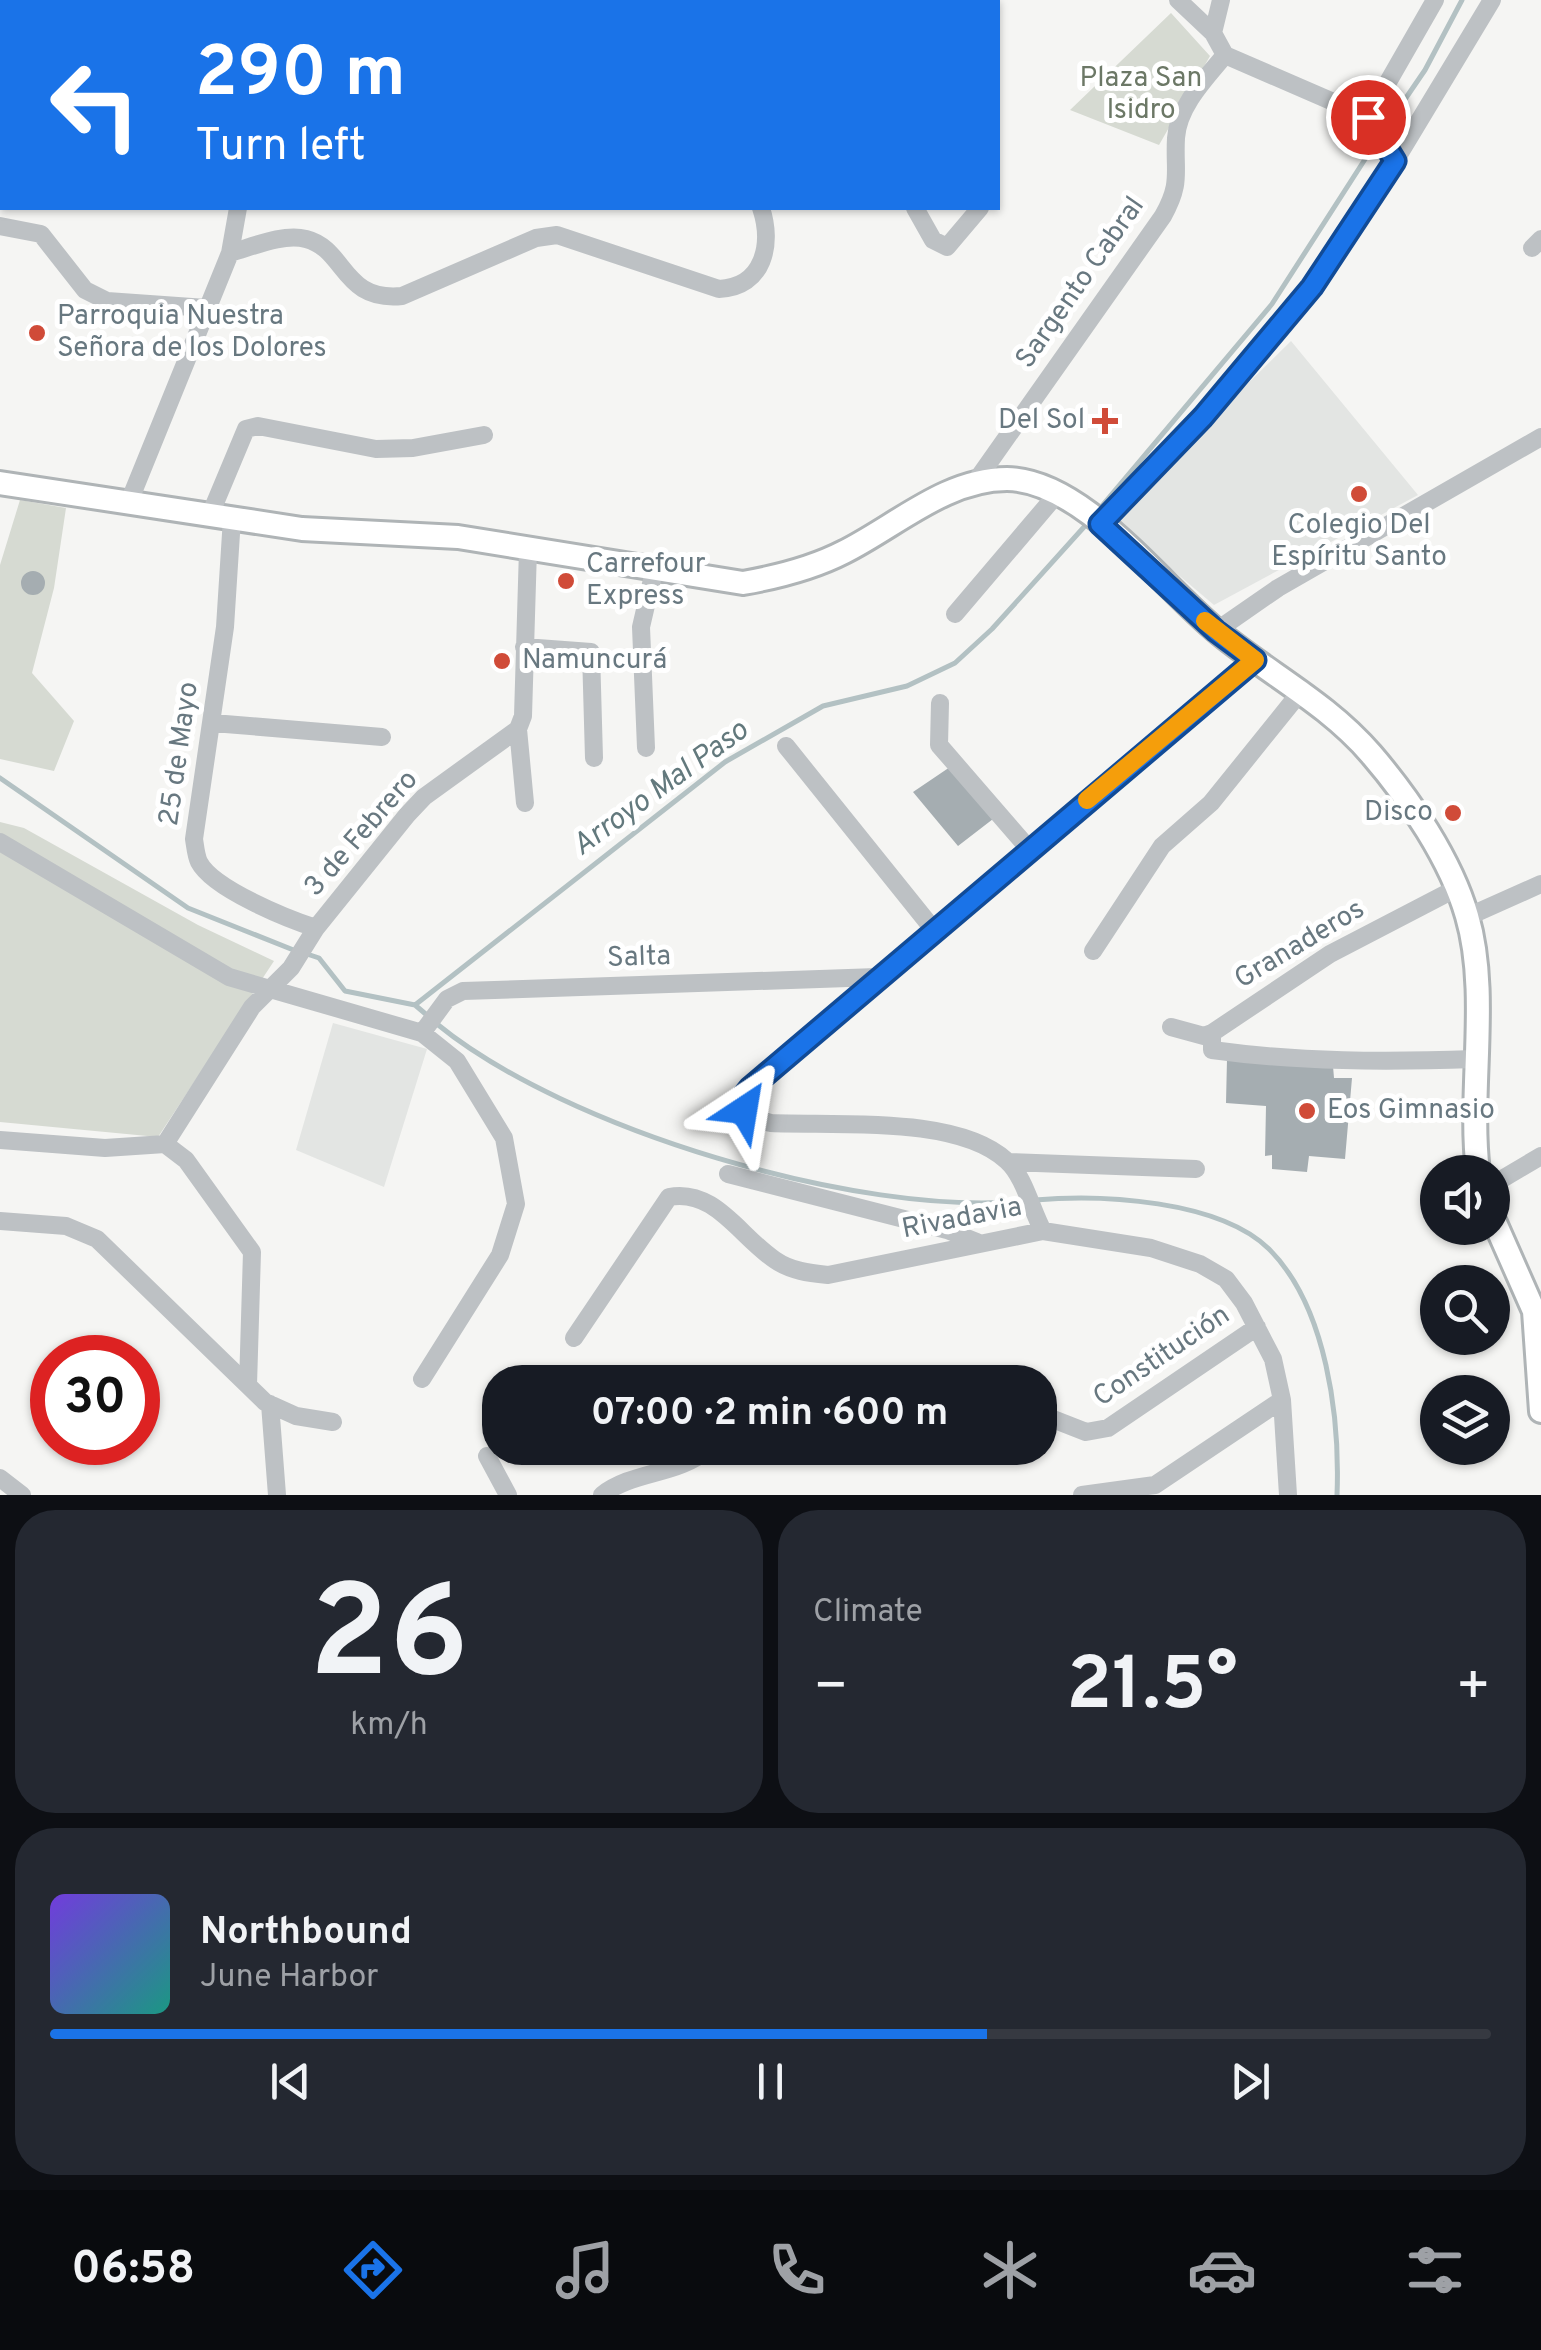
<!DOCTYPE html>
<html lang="en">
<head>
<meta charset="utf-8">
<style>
	body { margin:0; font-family:Overpass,sans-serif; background:#242831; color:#f1f3f6; height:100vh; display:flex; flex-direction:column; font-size:38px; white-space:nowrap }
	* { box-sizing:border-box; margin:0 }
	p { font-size:32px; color:#9ea1a6 }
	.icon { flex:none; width:55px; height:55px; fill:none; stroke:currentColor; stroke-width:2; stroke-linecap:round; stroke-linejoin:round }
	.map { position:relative; height:1495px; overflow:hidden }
	.sheet { display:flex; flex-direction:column; gap:15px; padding:15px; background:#0d0f14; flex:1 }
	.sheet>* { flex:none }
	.top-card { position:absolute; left:0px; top:0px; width:1000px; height:210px; box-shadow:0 2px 8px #0004; background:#1a73e8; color:#fff; overflow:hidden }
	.fabs { position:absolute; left:1420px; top:1155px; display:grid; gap:20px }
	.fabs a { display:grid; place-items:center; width:90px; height:90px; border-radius:50%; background:#171b24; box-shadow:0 2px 8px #0004; font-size:50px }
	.speed { position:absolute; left:30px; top:1335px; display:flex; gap:20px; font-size:50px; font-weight:700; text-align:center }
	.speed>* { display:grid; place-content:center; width:130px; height:130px; border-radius:50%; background:#171b24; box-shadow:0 2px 8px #0004; line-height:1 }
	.speed .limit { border:15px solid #d22; background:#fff; color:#111 }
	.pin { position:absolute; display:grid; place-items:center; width:85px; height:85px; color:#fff; margin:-42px; border:5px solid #fff; border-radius:50%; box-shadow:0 2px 10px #0007 }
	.me { position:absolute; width:110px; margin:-55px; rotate:33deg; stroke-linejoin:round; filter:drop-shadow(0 0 8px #0008) }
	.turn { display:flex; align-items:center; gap:35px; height:210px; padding:0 30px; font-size:45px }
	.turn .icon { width:130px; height:130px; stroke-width:2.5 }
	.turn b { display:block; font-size:70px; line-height:85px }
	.big { font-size:75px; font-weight:700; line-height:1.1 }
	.sheet .card { flex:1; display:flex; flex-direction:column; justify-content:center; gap:15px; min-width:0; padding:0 35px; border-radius:40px; background:#242831 }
	.sheet .dial { align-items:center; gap:0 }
	.dial b { font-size:130px; line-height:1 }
	.song { display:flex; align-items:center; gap:30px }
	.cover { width:120px; height:120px; border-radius:15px; background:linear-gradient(135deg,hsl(260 70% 55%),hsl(170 70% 35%)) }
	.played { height:10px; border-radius:5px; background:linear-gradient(90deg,#1a73e8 65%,#363941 65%) }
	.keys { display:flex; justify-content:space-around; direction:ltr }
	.heat { display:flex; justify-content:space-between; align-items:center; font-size:55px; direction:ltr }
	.sheet .tiles { flex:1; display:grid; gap:15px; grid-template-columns:1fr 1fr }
	.card:last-child { grid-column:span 2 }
	.trip { position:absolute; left:482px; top:1365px; width:575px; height:100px; border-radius:40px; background:#171b24; box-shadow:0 2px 8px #0004; font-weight:700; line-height:100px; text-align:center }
	.tab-bar { display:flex; height:160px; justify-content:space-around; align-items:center; background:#090b0e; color:#9ea1a6 }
	.tab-bar .icon { width:70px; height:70px }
	.tab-bar .active { color:#1a73e8 }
	.tab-bar b { font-size:45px; color:#f1f3f6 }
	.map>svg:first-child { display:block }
</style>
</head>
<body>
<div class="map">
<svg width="1541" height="1495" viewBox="0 0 1541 1495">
	<rect width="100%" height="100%" fill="#f5f5f3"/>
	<!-- built -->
	<path fill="#e3e5e3" d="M1291 341 1418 495 1214 605 1111 518Z
		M333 1023 427 1049 384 1187 296 1150Z"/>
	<!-- green -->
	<path fill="#d6dad2" d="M1171 13 1210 56 1159 145 1070 110Z
		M20 500 66 508 54 588 32 673 74 721 54 771 0 759V565Z
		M0 822 24 828 198 925 274 961 158 1137 0 1122Z"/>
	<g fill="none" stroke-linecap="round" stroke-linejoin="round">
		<!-- stream -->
		<path stroke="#b3c1c3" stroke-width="5" d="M1384 130 1425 70 1462 0
			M1096 513 1272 304 1378 139
			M0 778 188 908 296 951
			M307 954 319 958 345 991 415 1005 428 1016
			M415 1005 725 762 823 706 907 686 955 663 992 629 1084 527
			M437 1024C565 1129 859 1217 1024 1201
			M1035 1200C1101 1194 1219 1200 1269 1249 1327 1307 1340 1418 1337 1495"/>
	</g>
	<!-- building -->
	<path fill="#a5adb1" d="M21 583a12 12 0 1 1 24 0a12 12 0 1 1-24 0Z
		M950 767 993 819 958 846 913 792Z
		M1227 1059 1333 1066 1334 1078H1352L1345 1159 1309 1156 1307 1172 1272 1169V1155L1265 1156 1266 1106 1226 1103Z"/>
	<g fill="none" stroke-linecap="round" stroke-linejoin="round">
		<defs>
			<path id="major" d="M0 483 302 529 458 537 743 583C777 577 813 568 844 552 896 526 946 479 1007 479 1084 480 1162 587 1218 632 1269 674 1327 703 1371 754 1409 798 1451 860 1467 916 1490 994 1468 1091 1478 1172
				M1492 1216 1534 1311 1541 1411"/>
		</defs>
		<!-- major casing -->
		<use href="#major" stroke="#afb4b6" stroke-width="28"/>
		<!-- minor -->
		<path stroke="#bdc1c4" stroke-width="18" d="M690 0 691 2
			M945 0V2
			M1178 0 1213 33 1225 55 1368 117
			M274 2 275 0
			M329 2 337 0
			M985 2 991 0
			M1213 33 1221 0
			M1368 117 1435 0
			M0 125 2 126
			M1395 161 1492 0
			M915 208 933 240 947 247 980 208
			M0 226 41 234 85 290 107 301 206 308
			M1532 248 1541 239
			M230 253C252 247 283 233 306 239 346 249 342 302 402 296L536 238 557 235 719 289C764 287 773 244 761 208
			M976 481 1163 216C1182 182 1174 173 1176 138 1178 106 1206 78 1225 55
			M129 502 230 253 238 208
			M210 515 246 429 258 426 376 449 413 448 484 435
			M232 518 225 627 194 839C195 845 196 856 199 862 213 889 288 919 316 928
			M1100 524 1203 417 1312 287 1395 161 1368 117
			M955 614 1057 494
			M1216 631 1278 588 1541 437
			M524 647 591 652 594 758
			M940 703 939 745 1029 849
			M213 723 382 737
			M518 729 525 803
			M786 746 933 929
			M646 748 641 627 654 571
			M0 842 229 977 422 1033 457 1061 504 1138 516 1204 500 1255 422 1379
			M1467 917 1541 884
			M1093 951 1162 846 1211 803 1302 690
			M1171 1027 1204 1036 1212 1033 1330 954 1457 888
			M422 1033 447 999 463 991 877 977
			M1212 1033V1050C1299 1062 1387 1062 1474 1059
			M0 1140 105 1148 165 1144
			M165 1144 252 1007 291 968 316 928 407 815 424 797 518 729 523 716 528 549
			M165 1144 186 1160 252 1252 248 1385
			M1009 1162 1196 1169
			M728 1174 947 1230 977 1242
			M1492 1185 1541 1156
			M0 1221 66 1226 97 1239 265 1402 296 1416 333 1422
			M1043 1231C1032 1211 1024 1176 1007 1161 958 1115 836 1126 771 1123 754 1119 745 1116 742 1098L877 977 1255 660
			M574 1338 669 1197C715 1188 740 1237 775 1260 791 1271 809 1273 828 1275L1043 1231 1151 1248 1200 1264 1226 1279 1244 1303 1273 1359 1282 1400 1288 1495
			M270 1404 277 1495
			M1040 1414 1086 1432 1108 1428 1257 1327
			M487 1456 508 1495
			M0 1478 22 1495
			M602 1495C634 1470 678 1476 709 1448
			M1082 1495 1155 1485 1282 1400"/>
		<!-- major -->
		<use href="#major" stroke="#fff" stroke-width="22"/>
	</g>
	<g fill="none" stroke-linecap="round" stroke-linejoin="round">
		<defs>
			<path id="route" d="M744 1110 742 1098 750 1088 1255 660 1216 631 1100 524 1203 417 1312 287 1395 161 1368 117"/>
		</defs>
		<!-- route casing -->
		<use href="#route" stroke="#114b97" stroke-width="25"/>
		<!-- route -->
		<use href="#route" stroke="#1a73e8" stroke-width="18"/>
		<!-- slow -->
		<path stroke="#f59e0b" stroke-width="18" d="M1087 800 1255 660 1205 621"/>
	</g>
	<!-- markers -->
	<g fill="#d04b38" stroke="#fff" stroke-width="4">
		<circle cx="37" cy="333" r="10"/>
		<path d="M1100 406h10v10h10v10h-10v10h-10v-10h-10v-10h10z"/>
		<circle cx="1359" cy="494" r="10"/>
		<circle cx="566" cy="581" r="10"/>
		<circle cx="502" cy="661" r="10"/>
		<circle cx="1453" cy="813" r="10"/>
		<circle cx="1307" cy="1111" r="10"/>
	</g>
	<g text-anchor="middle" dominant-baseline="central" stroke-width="10" stroke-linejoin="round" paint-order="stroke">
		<!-- park labels -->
		<g font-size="28" fill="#6c7866" stroke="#fff">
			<text x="1141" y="79">Plaza San<tspan x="1141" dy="32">Isidro</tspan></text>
		</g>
		<!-- street labels -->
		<g font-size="28" fill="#687880" stroke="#fff">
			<text transform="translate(1081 283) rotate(-55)">Sargento Cabral</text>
			<text transform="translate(180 754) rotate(-82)">25 de Mayo</text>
			<text transform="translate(362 834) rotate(-49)">3 de Febrero</text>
			<text transform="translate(1300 945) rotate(-31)">Granaderos</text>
			<text transform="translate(639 958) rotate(-2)">Salta</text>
			<text transform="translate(962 1219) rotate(-11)">Rivadavia</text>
			<text transform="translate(1162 1357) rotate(-34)">Constitución</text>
		</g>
		<!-- poi labels -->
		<g font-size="28" fill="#687880" stroke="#fff" text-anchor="start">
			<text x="57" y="317">Parroquia Nuestra<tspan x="57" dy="32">Señora de los Dolores</tspan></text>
			<text x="1085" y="421" text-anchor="end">Del Sol</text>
			<text x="1359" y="526" text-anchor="middle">Colegio Del<tspan x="1359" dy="32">Espíritu Santo</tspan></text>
			<text x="586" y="565">Carrefour<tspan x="586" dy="32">Express</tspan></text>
			<text x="522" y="661">Namuncurá</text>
			<text x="1433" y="813" text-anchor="end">Disco</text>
			<text x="1327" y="1111">Eos Gimnasio</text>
		</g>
		<!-- water labels -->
		<g font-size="30" font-style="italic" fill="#63797d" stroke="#fff">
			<text transform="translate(661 789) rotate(-36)">Arroyo Mal Paso</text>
		</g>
	</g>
</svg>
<div class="fabs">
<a><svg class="icon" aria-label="sound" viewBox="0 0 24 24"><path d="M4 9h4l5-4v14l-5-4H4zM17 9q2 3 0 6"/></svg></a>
<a><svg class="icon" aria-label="search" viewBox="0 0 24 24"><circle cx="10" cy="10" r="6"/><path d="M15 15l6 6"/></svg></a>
<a><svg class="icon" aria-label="layers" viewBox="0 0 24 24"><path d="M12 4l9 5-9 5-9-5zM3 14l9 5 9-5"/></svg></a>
</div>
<div class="speed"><div class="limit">30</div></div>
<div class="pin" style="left:1368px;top:117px;background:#d93025"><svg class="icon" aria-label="arrive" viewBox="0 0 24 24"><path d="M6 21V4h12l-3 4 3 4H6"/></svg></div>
<svg class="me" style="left:744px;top:1110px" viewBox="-20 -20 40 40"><path d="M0-17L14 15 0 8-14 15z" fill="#1a73e8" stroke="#fff" stroke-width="4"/></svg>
<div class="trip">07:00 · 2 min · 600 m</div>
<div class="top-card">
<div class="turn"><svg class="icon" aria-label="left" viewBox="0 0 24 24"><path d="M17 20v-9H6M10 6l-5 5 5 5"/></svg><div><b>290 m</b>Turn left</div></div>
</div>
</div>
<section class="sheet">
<div class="tiles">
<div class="card dial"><b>26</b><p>km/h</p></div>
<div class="card"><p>Climate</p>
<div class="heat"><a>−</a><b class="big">21.5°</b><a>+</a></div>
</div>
<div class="card">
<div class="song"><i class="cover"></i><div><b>Northbound</b><p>June Harbor</p></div></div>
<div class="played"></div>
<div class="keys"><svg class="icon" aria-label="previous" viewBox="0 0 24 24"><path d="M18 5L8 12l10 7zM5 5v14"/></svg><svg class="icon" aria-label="pause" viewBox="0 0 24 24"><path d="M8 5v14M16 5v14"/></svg><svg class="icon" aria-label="next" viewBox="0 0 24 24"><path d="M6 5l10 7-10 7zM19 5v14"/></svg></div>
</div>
</div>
</section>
<nav class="tab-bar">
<b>06:58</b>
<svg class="icon active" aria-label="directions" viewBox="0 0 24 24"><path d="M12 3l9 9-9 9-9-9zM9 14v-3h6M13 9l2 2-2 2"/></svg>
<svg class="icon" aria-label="music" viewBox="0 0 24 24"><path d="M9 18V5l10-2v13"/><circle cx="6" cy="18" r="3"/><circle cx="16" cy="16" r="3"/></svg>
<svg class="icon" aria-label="phone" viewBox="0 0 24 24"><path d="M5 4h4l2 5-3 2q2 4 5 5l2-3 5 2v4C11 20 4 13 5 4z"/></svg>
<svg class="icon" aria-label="climate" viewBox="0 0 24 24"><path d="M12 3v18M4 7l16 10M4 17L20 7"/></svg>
<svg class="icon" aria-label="car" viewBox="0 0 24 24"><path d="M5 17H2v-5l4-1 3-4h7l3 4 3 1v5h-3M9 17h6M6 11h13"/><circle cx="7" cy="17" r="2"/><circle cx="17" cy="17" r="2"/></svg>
<svg class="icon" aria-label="filters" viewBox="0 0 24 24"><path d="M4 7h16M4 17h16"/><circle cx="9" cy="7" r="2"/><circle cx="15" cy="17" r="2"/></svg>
</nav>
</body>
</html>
